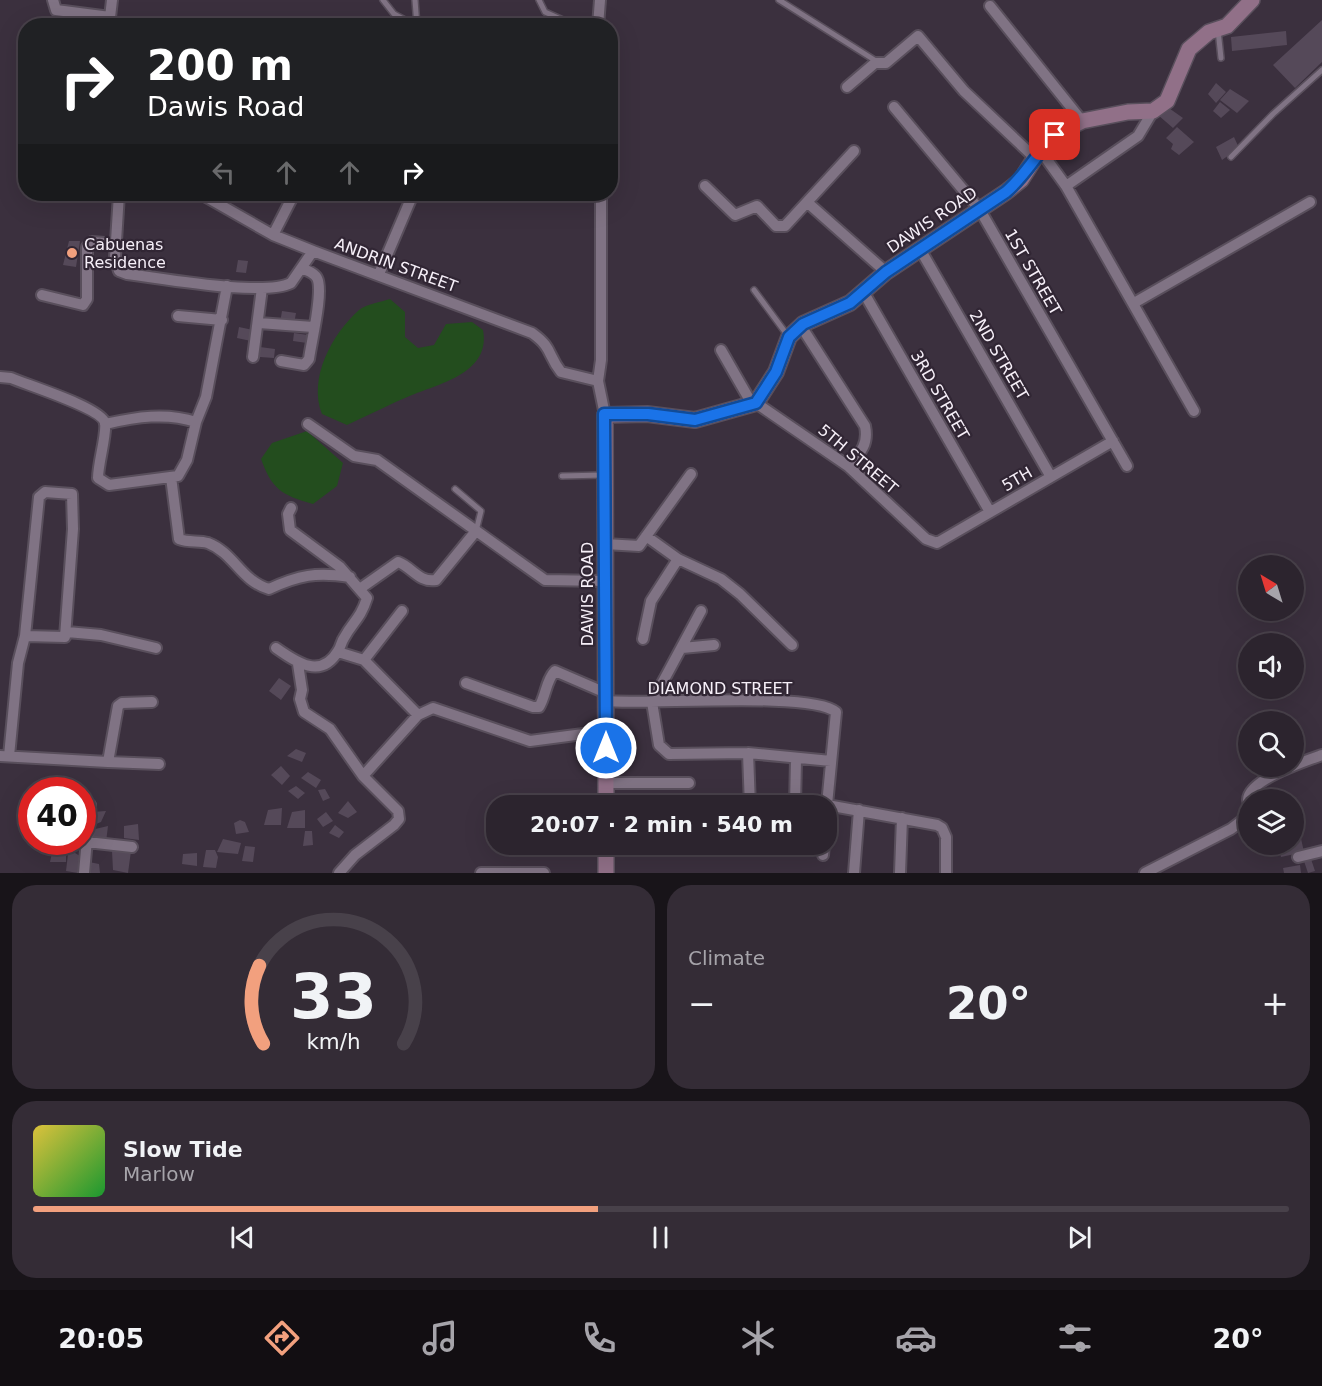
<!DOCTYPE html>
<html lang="en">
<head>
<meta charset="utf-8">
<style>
	body { margin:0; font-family:"DejaVu Sans",sans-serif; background:#342c36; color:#f1f3f6; height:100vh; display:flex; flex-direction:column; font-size:22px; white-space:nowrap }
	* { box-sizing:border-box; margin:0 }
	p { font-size:20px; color:#a6a4aa }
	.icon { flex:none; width:33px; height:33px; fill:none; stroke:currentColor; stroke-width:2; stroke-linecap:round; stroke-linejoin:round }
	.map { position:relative; height:873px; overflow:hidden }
	.sheet { display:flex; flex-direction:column; gap:12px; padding:12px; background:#181419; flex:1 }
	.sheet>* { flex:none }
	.top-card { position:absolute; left:18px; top:18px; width:600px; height:183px; border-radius:24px; box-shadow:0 6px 24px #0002,0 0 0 2px #48414a; background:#202124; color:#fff; overflow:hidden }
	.needle { width:39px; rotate:322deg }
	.tools { position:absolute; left:1238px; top:555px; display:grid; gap:12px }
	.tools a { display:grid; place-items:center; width:66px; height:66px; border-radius:50%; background:#2c242e; box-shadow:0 6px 24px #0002,0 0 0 2px #48414a; font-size:30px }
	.speed { position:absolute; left:18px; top:777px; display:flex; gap:12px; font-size:30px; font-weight:700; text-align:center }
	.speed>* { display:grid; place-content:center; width:78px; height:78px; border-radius:50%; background:#2c242e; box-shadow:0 6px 24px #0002,0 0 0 2px #48414a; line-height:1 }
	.speed .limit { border:9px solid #d22; background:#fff; color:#111 }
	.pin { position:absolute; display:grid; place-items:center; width:51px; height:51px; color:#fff; margin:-26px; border-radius:12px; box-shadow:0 3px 9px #0006 }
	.me { position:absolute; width:66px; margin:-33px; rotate:0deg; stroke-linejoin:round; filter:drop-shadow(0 0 4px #0008) }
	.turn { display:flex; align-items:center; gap:21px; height:126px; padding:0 30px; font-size:27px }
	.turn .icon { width:78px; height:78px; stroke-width:2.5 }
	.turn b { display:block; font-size:42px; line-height:51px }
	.lanes { display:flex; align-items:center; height:57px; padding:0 30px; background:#0003; justify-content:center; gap:30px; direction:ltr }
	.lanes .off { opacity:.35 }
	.big { font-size:45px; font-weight:700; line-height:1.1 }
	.sheet .tile { flex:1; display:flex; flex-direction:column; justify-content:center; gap:9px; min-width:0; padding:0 21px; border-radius:24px; background:#342c36 }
	.sheet .dial { align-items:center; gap:0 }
	.dial svg { height:156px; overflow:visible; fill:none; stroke:#48414a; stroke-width:7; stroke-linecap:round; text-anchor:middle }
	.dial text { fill:#f1f3f6; stroke:none }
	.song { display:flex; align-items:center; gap:18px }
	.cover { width:72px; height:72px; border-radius:9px; background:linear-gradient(135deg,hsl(50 70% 55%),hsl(130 70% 35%)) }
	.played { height:6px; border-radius:3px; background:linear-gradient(90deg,#f2a07e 45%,#48414a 45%) }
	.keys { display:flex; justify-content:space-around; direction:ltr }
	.heat { display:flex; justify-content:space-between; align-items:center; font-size:33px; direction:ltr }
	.sheet .tiles { flex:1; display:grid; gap:12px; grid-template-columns:1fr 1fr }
	.tile:last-child { grid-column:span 2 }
	.trip { position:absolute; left:486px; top:795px; width:351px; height:60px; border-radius:24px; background:#2c242e; box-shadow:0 6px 24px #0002,0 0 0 2px #48414a; font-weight:700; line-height:60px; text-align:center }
	.tab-bar { display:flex; height:96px; justify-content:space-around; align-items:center; background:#120e12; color:#a6a4aa }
	.tab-bar .icon { width:42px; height:42px }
	.tab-bar .active { color:#f2a07e }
	.tab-bar b { font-size:27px; color:#f1f3f6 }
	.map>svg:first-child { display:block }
</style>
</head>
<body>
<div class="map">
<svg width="1322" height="873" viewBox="0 0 1322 873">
	<rect width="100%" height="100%" fill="#3b303e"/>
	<!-- green -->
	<path fill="#234d1e" d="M390 299 405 312V337L418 348 434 345 446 324 472 322 483 330C491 372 442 383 412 395 390 404 369 415 347 425L322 414C308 378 332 334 359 310 366 304 381 302 390 299Z
		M307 431 343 463 337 486 313 504C281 495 272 489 261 459L272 443Z"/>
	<!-- building -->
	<path fill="#554959" d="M1322 20V62L1295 88 1273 65Z
		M1286 31 1287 45 1232 51 1231 37Z
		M1216 83 1226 92 1216 103 1208 94Z
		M1230 89 1249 101 1237 113 1220 100Z
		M1220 102 1230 110 1221 118 1213 111Z
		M1166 106 1183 118 1173 128 1158 115Z
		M1177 127 1194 142 1179 155 1171 149 1173 144 1166 138Z
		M1234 137 1239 148 1222 160 1216 147Z
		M69 241H80L76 267 63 265Z
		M238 260 248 261 246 273 236 272Z
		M282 311 296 313 294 324 280 323Z
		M239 327 253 330 251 341 237 338Z
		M294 333 308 335 307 343 293 341Z
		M260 347 275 349 274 358 260 357Z
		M279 678 291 686 281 700 269 691Z
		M296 749 306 753 302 762 287 756Z
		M281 766 290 776 282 785 271 775Z
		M308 772 321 780 316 788 301 778Z
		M296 786 305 793 298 799 288 791Z
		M325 789 330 798 323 801 318 790Z
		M1268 789 1271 796 1264 799 1261 792Z
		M348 801 357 812 348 818 338 813Z
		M282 808 281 825H264L268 810Z
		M305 810V828H287L292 812Z
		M106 811 101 822 91 826 92 812Z
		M326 812 333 821 323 827 317 819Z
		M240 820 245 822 249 832 236 834 234 823Z
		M138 824 139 840 124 838V826Z
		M335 825 344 832 339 838 329 833Z
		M108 826 106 842 90 839 91 830Z
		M305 831H312L313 845 303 846Z
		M1300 834 1304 852 1281 857 1278 844H1293V835Z
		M223 839 241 843 238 854 217 852Z
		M245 846 255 847 253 862 242 861Z
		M61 847 66 851V862H50L53 848Z
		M123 847 131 851 128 873 113 870 112 851Z
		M206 850H215L218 857 216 868 203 867Z
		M75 853 80 856 78 873 66 871 68 854Z
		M197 853V866L182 864 183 854Z
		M1311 859 1315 871 1308 873 1304 861Z
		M89 862 99 864 100 873H88Z
		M1300 865 1301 873H1284L1283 868Z"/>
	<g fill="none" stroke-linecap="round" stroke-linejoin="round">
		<defs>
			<path id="lane" d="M383 0 394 14 416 26
				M415 0 417 26
				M539 0 545 12 576 26
				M779 0 876 61
				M1218 30 1221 58
				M1231 157 1273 114 1322 70
				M754 290 788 336
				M562 476 603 475
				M455 489 481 511 476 531"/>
			<path id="street" d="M53 0 56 10 110 17
				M990 6 1082 121
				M109 26 112 0
				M598 26 600 0
				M847 87 875 63H886L918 36 964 91 1035 158
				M894 107 980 210 1127 466
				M1040 150 1066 186 1194 411
				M705 186 735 215 757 206 776 226H785L854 151
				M1066 186 1138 136 1153 111
				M119 194 115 257 119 271 127 274C161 278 264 297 291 283L313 251 532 333C553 348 547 354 561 372L598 381
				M201 194 273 235 313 251
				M601 194V360L598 381 605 415
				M808 203 886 272
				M273 235 294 194
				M920 249 1051 477
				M379 274 413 194
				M864 293 990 512
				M42 295 83 305 87 299V247L92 242 116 244
				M1134 303 1310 202
				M178 316 222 320
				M259 323 313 327
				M801 326 865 426C869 445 860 453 848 466
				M721 350 752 404
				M253 357 262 288
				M281 361 304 365 309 359C311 343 324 291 317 278 314 272 307 271 302 268
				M0 377 11 378C27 385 102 408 105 423 107 434 98 463 98 478L109 485 178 476 187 460 196 422C166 412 136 417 105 424
				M756 403 848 466 926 539 937 543 1113 441
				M196 422 206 397 227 286
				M308 424 354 456 377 460 545 580 605 581
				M171 477 179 539C189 543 199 540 208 543 234 553 241 581 269 589 299 575 316 572 350 577
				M646 536 678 559 721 579 740 594 792 645
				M605 544 639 546 691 474
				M361 588 398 562C412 567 419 583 436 580L476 531
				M701 611 652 702 659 745 669 754 748 753 831 761
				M67 632 101 635 156 648
				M643 639 651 601 678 559
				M276 648C296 662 321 680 338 651 341 647 341 642 344 638 353 621 360 620 367 598L340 567 290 530 288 514 291 508
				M682 648 714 645
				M338 652 364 660 418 715
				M364 660 402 611
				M298 664 302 690 300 699 304 712 330 729 363 776 398 811 399 819 394 825 355 855 339 873
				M466 683 533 707H539C546 696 546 680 555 671L606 693
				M606 701C647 705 812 691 836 712L826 815
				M748 753 750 806
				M0 756 108 762 118 706 122 703 152 702
				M9 756 18 663 25 636 39 497 45 492 72 494 73 529 65 637 25 636
				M108 762 159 764
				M363 776 418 715 433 708 530 741 606 731
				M606 783H689
				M1248 800C1248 780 1305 761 1322 755
				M827 805 937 825 942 828 946 837V873
				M795 806 796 759
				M87 842 132 847
				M823 855 824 844
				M1298 857 1322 851
				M84 873 90 805
				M481 873H544
				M854 873 859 810
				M900 873 902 818
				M1145 873 1231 829 1248 816"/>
			<path id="secondary" d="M606 806 605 415 647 414 695 420 756 403 776 372 789 337 803 324 850 303 886 272 1006 192 1021 180 1040 150 1055 135 1082 121 1128 112 1153 111 1167 101 1189 49 1209 32 1227 26 1252 0
				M606 844V873"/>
		</defs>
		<!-- lane casing -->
		<use href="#lane" stroke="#594f5c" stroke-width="8"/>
		<!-- street casing -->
		<use href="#street" stroke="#594f5c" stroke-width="14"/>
		<!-- secondary casing -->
		<use href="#secondary" stroke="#594f5c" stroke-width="18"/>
		<!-- lane -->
		<use href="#lane" stroke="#807384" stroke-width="5"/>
		<!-- street -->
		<use href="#street" stroke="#807384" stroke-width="10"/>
		<!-- secondary -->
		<use href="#secondary" stroke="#917088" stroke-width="15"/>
	</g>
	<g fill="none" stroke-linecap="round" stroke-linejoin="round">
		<defs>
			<path id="route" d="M606 748 604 414H648L695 420 756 403 776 372 789 337 803 324 850 303 886 272 1006 192C1026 175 1037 153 1055 135"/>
		</defs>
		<!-- route casing -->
		<use href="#route" stroke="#114b97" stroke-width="15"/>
		<!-- route -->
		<use href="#route" stroke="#1a73e8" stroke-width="10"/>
	</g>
	<!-- markers -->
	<circle fill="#f2a07e" stroke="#312634" stroke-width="2" cx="72" cy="253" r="6"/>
	<g text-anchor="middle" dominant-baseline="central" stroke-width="4.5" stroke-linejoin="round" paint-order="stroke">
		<!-- street labels -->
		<g font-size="16" fill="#f6eff8" stroke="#312634">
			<text transform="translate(932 220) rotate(-34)">DAWIS ROAD</text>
			<text transform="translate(396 265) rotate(20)">ANDRIN STREET</text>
			<text transform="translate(1033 272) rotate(60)">1ST STREET</text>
			<text transform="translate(999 355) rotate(60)">2ND STREET</text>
			<text transform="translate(940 395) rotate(60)">3RD STREET</text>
			<text transform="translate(858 459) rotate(40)">5TH STREET</text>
			<text transform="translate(1017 479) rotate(-30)">5TH</text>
			<text transform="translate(587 594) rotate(-90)">DAWIS ROAD</text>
			<text x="720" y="688">DIAMOND STREET</text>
		</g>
		<!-- poi labels -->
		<g font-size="16" fill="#f6eff8" stroke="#312634" text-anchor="start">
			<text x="84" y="244">Cabuenas<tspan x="84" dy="18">Residence</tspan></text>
		</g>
	</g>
</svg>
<div class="tools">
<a><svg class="needle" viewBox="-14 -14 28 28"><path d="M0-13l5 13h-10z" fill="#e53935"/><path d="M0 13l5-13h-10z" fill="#a6a4aa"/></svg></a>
<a><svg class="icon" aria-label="sound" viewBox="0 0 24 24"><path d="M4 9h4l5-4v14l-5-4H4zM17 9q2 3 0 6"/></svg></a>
<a><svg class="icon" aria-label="search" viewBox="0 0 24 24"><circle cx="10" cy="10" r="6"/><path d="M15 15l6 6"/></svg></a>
<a><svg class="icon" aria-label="layers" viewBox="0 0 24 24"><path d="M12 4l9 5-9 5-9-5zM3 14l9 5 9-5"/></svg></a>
</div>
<div class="speed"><div class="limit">40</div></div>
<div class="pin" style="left:1055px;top:135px;background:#d93025"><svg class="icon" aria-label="arrive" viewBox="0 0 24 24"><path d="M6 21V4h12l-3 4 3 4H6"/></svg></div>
<svg class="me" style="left:606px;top:748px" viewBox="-20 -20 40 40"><circle r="17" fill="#1a73e8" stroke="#fff" stroke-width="3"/><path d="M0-11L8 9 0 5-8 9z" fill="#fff"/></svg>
<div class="trip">20:07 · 2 min · 540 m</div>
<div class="top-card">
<div class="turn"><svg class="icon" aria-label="right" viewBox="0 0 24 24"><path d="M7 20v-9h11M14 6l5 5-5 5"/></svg><div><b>200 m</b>Dawis Road</div></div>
<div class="lanes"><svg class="icon off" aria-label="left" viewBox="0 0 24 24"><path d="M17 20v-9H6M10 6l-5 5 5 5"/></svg><svg class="icon off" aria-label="ahead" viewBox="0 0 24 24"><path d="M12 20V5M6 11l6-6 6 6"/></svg><svg class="icon off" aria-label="ahead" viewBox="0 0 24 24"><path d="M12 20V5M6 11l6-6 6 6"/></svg><svg class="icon" aria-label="right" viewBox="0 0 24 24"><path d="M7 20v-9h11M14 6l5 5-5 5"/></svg></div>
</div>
</div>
<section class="sheet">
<div class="tiles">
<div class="tile dial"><svg viewBox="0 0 100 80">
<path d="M14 69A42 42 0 1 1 86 69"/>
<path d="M14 69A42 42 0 0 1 12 29" stroke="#f2a07e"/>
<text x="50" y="56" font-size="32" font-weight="700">33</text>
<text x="50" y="72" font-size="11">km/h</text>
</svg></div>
<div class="tile"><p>Climate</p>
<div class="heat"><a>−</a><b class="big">20°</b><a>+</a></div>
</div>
<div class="tile">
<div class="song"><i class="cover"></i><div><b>Slow Tide</b><p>Marlow</p></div></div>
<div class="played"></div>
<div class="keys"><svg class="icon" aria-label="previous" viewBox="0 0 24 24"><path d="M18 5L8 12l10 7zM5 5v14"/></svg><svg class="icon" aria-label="pause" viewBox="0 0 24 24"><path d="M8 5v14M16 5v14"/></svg><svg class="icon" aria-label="next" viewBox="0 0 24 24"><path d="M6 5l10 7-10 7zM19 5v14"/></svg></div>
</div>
</div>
</section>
<nav class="tab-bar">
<b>20:05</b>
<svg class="icon active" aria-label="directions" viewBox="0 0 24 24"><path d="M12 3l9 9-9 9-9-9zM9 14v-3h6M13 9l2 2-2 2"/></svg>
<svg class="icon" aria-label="music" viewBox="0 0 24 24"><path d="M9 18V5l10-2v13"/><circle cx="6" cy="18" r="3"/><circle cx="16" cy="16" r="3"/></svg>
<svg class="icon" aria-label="phone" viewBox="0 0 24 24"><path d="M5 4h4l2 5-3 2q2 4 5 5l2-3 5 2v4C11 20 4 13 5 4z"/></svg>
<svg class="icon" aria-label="climate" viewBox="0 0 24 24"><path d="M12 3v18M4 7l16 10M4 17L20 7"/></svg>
<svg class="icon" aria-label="car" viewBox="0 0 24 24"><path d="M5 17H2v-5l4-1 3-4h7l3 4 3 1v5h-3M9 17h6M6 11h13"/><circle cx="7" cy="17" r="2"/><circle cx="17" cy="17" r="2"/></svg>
<svg class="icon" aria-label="filters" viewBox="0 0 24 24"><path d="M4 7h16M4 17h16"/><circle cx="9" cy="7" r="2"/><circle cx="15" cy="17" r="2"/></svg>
<b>20°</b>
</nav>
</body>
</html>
